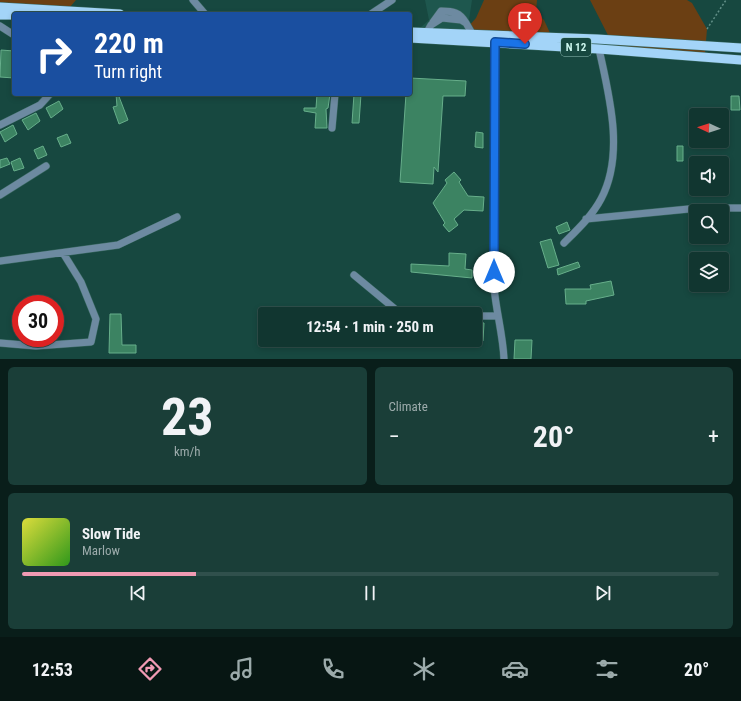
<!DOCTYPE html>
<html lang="en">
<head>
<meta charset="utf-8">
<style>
	body { margin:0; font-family:"Roboto Condensed",sans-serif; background:#1a3e38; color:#f1f3f6; height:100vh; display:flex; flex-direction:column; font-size:15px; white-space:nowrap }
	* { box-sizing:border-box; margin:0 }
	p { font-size:13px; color:#9cabab }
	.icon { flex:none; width:22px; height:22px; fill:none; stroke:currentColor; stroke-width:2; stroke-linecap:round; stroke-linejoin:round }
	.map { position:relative; height:359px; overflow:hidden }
	.sheet { display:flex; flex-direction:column; gap:8px; padding:8px; background:#091e1a; flex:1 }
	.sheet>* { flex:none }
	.hud { position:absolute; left:12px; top:12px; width:400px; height:84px; border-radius:4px; box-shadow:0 2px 6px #0003,0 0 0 1px #30504c; background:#1a4fa0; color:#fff; overflow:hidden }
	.needle { width:26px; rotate:273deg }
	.tools { position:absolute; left:689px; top:108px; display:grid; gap:8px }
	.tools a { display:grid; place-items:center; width:40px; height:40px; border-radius:4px; background:#113630; box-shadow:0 2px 6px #0003,0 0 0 1px #30504c; font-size:20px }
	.speed { position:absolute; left:12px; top:295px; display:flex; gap:8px; font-size:20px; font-weight:700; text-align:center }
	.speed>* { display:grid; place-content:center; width:52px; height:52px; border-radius:50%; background:#113630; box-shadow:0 2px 6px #0003,0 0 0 1px #30504c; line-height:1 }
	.speed .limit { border:6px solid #d22; background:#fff; color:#111 }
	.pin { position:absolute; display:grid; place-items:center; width:34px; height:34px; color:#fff; margin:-41px -17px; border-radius:50% 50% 50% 0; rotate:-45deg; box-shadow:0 0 4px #0007 }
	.pin .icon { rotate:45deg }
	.me { position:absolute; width:44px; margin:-22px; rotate:0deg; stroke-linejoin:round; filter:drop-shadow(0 0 3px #0008) }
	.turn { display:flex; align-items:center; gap:14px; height:84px; padding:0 16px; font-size:18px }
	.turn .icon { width:52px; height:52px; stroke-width:2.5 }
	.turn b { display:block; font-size:28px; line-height:34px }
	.big { font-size:30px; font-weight:700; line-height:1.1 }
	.sheet .tile { flex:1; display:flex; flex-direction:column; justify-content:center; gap:6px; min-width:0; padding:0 14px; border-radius:6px; background:#1a3e38 }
	.sheet .dial { align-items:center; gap:0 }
	.dial b { font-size:52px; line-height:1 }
	.song { display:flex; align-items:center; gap:12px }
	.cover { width:48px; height:48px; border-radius:6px; background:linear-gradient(135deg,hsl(60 70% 55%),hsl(110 70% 35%)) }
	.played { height:4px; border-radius:2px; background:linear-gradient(90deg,#f19ab3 25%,#30504c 25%) }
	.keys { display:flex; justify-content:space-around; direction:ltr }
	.heat { display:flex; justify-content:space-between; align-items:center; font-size:22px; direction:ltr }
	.sheet .tiles { flex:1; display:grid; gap:8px; grid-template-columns:1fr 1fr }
	.tile:last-child { grid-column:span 2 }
	.trip { position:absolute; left:258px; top:307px; width:224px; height:40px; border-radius:4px; background:#113630; box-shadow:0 2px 6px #0003,0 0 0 1px #30504c; font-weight:700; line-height:40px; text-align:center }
	.tabs { display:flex; height:64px; justify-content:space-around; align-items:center; background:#071613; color:#9cabab }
	.tabs .icon { width:28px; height:28px }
	.tabs .selected { color:#f19ab3 }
	.tabs b { font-size:18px; color:#f1f3f6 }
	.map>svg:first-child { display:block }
</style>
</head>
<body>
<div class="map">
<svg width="741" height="359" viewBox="0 0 741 359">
	<rect width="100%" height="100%" fill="#174840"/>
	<!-- built -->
	<path fill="#1e574e" d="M425 0H472L468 27 475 39 412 35 429 20Z"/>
	<!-- green -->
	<path fill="#6b3f13" d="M0 0H76L64 14 0 12Z
		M484 0H537L536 12 544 20 555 44 475 39 468 27 476 18Z
		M590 0H687L692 3 707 29 705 53 614 47Z"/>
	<!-- building -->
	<path fill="#3c8362" stroke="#67af8b" d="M1 50 14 51V78L0 77Z
		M410 78 466 81 465 96H443L438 172 434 167 433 184 400 182 406 94H410Z
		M116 94H118L128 120 119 124 113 107 117 106Z
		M317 94H330L328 108 326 109 327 128H315L316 113 304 111V108H316Z
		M354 94H361L359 123H352Z
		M731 96H739L740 110H731Z
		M59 101 63 109 51 118 46 108Z
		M36 113 40 121 28 130 22 120Z
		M13 125 17 134 5 142 0 132Z
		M476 132 483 133V148L475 147Z
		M67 134 71 143 61 147 57 138Z
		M43 146 47 155 38 159 34 150Z
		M677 146H683V161H677Z
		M7 158 10 164 0 168V160Z
		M20 158 24 168 14 171 11 162Z
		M454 172 461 180 459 182 468 196 484 197 483 211 464 210 454 219 458 225 449 232 443 225 445 223 433 203 447 183 445 180Z
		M567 222 570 230 559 234 556 227Z
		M551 239 559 265 548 268 540 242Z
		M449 253 466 254 465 269 472 270V278L411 272V264L449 266Z
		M578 262 580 267 558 275 557 269Z
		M611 281 614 295 586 301V304H566L565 289H591L590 285Z
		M110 314H121L122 345H136V353H109Z
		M475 322 484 323 483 341 475 340Z
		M515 340H532L531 359H514Z"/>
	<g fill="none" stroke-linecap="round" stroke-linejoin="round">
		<defs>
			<path id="minor" d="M193 0 205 14
				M371 14 392 0
				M433 22 441 11C453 11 460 12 466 23
				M0 26 14 35
				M427 32 431 25 442 18 461 20 466 23 473 35
				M495 43 494 287C496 311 503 335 504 359
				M0 125 40 105 50 94
				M332 128 335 94
				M0 195 46 166
				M586 219 699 208H741
				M564 243C577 230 592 216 601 199 625 154 609 95 599 49
				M0 261 118 245 177 217
				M354 275 401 314H410
				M475 316H497
				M0 343 36 346 91 342 96 319 81 282 63 253"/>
			<path id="major" d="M0 7 120 14
				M0 15H14
				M411 32 597 39 741 48
				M410 38 599 49 741 60"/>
		</defs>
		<!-- minor casing -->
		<use href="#minor" stroke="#38675f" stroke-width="8"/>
		<!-- major casing -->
		<use href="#major" stroke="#38675f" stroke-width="10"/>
		<!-- path -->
		<path stroke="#629088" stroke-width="1.5" stroke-dasharray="2 2" stroke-linecap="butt" d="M707 29 726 0"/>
		<!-- minor -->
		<use href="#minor" stroke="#6d8aa1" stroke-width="7"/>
		<!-- major -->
		<use href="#major" stroke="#a3d4f8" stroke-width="9"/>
	</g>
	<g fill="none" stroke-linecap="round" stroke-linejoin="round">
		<defs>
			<path id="route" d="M494 272 495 42 525 44"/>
		</defs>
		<!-- route casing -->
		<use href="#route" stroke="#114b97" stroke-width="10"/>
		<!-- route -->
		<use href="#route" stroke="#1a73e8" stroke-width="7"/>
	</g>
	<g text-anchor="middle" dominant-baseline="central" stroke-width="4" stroke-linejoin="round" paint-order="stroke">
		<!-- shield labels -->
		<rect fill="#174840" stroke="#96c2b9" stroke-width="1" x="561" y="38" width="30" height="18" rx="3"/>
		<g font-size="11" font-weight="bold" fill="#ccf6ed">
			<text x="576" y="47">N 12</text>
		</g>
	</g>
</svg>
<div class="tools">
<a><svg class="needle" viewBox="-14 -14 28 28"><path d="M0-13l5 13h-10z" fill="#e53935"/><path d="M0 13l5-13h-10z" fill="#9cabab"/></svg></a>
<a><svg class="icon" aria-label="sound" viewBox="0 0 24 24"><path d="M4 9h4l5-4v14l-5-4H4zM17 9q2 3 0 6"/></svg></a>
<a><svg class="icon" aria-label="search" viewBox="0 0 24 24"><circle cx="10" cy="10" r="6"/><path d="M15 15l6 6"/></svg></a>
<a><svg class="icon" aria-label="layers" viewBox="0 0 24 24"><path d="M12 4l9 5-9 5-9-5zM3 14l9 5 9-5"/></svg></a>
</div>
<div class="speed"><div class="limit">30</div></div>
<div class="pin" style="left:525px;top:44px;background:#d93025"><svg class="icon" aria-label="arrive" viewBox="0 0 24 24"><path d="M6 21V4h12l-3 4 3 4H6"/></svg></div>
<svg class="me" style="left:494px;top:272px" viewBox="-20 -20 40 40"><circle r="19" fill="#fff"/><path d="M0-13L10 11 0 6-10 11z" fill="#1a73e8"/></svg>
<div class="trip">12:54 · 1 min · 250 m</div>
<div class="hud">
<div class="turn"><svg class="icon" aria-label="right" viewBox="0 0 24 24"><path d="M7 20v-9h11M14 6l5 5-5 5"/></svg><div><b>220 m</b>Turn right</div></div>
</div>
</div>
<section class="sheet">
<div class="tiles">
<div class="tile dial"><b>23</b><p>km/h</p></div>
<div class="tile"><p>Climate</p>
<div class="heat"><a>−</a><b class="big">20°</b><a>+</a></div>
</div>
<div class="tile">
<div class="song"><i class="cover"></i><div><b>Slow Tide</b><p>Marlow</p></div></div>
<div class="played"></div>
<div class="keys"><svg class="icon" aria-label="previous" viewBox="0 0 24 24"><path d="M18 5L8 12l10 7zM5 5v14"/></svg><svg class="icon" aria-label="pause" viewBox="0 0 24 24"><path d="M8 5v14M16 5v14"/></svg><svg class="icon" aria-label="next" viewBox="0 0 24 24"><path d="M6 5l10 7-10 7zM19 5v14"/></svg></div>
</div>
</div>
</section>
<nav class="tabs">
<b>12:53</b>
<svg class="icon selected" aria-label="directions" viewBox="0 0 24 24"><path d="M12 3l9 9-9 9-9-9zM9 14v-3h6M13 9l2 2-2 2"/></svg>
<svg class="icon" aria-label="music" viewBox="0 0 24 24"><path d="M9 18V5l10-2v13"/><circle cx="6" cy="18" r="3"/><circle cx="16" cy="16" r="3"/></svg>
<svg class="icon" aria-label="phone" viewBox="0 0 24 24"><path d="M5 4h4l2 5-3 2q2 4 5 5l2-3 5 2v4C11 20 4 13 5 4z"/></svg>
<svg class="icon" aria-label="climate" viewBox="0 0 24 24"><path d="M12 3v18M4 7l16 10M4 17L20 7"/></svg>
<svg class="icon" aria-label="car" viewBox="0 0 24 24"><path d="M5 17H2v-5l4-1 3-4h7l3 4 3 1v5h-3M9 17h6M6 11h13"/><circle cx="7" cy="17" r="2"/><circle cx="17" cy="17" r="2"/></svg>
<svg class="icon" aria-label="filters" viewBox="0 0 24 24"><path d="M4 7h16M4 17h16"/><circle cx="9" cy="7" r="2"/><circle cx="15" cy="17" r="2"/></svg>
<b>20°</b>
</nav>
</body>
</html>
